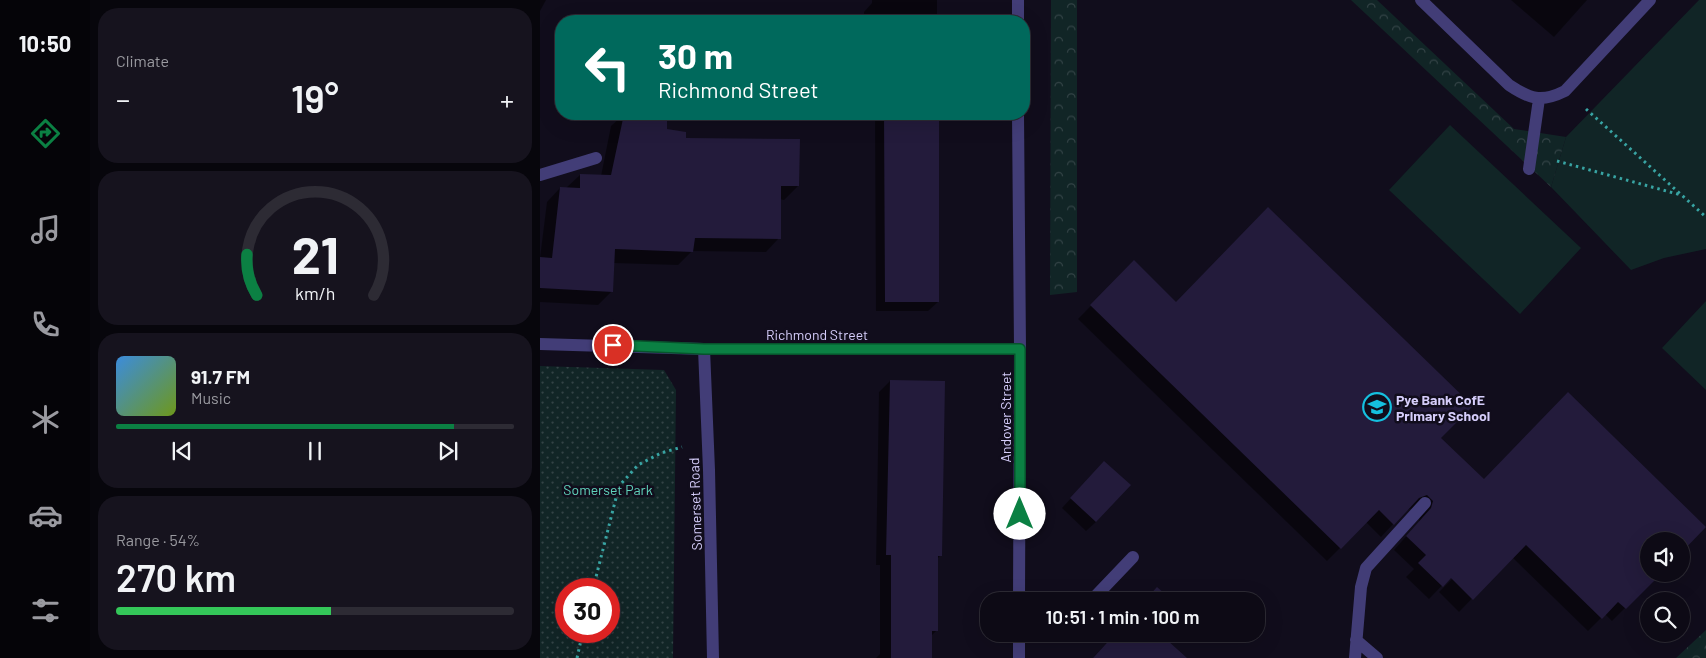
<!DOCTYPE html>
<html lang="en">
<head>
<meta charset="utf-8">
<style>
	body { margin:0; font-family:Barlow,sans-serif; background:#16131e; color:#f1f3f6; height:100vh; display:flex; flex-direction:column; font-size:19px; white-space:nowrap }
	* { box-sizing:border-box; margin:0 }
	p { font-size:16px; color:#9a9aa0 }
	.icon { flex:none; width:28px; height:28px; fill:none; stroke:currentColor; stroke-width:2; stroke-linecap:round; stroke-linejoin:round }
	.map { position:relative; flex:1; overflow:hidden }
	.drawer { display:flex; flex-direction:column; gap:8px; padding:8px; background:#07060c; width:450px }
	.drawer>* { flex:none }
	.top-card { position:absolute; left:15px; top:15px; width:475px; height:105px; border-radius:20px; box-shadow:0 5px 20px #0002,0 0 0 1px #2d2b34; background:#00695c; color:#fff; overflow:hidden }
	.buttons { position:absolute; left:1100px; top:532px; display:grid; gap:10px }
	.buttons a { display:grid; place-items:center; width:50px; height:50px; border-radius:50%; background:#0d0a15; box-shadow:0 5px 20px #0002,0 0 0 1px #2d2b34; font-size:25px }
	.speed { position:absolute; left:15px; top:578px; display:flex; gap:10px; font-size:25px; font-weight:700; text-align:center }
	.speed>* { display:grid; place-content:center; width:65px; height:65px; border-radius:50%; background:#0d0a15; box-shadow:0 5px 20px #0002,0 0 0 1px #2d2b34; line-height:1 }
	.speed .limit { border:8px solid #d22; background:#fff; color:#111 }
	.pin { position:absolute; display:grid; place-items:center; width:42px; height:42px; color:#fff; margin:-21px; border:2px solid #fff; border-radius:50%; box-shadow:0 1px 5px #0007 }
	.me { position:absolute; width:55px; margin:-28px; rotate:0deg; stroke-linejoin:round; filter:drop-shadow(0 0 4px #0008) }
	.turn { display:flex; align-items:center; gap:18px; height:105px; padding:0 20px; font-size:22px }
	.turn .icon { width:65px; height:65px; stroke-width:2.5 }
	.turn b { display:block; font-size:35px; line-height:42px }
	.big { font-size:38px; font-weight:600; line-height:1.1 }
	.drawer .widget { flex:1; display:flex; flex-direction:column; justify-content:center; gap:8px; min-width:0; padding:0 18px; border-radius:20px; background:#16131e }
	.drawer .dial { align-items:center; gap:0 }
	.dial svg { height:130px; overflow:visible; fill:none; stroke:#2d2b34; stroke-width:7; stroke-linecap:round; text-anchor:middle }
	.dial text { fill:#f1f3f6; stroke:none }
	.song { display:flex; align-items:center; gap:15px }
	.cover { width:60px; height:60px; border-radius:8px; background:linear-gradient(135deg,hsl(210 70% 55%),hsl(80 70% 35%)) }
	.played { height:5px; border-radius:2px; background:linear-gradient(90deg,#0b8043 85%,#2d2b34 85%) }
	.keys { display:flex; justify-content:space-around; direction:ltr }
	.heat { display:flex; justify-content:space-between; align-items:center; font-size:28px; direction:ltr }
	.charge { height:8px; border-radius:4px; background:linear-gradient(90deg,#34c759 54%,#2d2b34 0) }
	.trip { position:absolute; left:440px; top:592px; width:285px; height:50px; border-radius:20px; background:#0d0a15; box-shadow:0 5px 20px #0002,0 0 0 1px #2d2b34; font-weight:600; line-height:50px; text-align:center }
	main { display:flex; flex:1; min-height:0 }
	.menu { display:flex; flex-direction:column; width:90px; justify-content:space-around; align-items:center; background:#050408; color:#9a9aa0 }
	.menu .icon { width:35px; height:35px }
	.menu .current { color:#0b8043 }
	.menu b { font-size:22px; color:#f1f3f6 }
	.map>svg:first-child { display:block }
</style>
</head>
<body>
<main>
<nav class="menu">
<b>10:50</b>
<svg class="icon current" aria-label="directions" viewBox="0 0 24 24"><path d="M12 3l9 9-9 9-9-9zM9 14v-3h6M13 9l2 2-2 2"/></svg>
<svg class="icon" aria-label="music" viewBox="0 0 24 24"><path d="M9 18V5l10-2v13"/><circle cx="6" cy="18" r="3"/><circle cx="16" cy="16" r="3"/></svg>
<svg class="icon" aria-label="phone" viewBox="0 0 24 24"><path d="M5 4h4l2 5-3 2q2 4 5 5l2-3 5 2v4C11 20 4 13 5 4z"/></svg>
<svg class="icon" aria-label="climate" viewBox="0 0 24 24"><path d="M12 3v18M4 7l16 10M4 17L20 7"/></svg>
<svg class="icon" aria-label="car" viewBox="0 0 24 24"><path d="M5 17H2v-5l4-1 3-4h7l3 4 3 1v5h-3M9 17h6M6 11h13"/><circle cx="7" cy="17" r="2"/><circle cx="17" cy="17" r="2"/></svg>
<svg class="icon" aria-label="filters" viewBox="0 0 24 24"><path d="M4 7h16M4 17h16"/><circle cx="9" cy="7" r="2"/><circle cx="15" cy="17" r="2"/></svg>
</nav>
<section class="drawer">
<div class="widget"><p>Climate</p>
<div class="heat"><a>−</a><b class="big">19°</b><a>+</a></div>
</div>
<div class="widget dial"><svg viewBox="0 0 100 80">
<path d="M14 69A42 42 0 1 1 86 69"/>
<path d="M14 69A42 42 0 0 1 8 44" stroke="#0b8043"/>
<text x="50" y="56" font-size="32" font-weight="700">21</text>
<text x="50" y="72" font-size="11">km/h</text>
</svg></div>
<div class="widget">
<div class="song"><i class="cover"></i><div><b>91.7 FM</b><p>Music</p></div></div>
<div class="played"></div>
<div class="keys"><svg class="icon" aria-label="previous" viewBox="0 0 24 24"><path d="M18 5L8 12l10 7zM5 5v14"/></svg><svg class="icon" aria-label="pause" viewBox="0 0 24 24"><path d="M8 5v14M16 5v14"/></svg><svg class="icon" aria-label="next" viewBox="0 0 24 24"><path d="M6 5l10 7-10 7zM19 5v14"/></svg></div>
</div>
<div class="widget"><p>Range · 54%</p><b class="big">270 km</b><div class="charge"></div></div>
</section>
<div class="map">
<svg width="1166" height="658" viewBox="0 0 1166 658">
	<defs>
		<pattern id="forest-crowns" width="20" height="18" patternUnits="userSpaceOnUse" patternTransform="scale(1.25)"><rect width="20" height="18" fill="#112526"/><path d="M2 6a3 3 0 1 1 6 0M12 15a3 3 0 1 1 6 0" fill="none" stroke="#334346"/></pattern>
		<pattern id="park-dots" width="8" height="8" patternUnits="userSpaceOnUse" patternTransform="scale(1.25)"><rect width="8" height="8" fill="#112526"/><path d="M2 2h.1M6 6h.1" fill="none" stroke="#334346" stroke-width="1.8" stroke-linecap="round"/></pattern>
	</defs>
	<rect width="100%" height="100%" fill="#110d1c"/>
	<!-- grass -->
	<path fill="#112526" d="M1159 0H1166V249L1124 258 1091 270 1011 187 1026 137Z
		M910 125 1041 248 980 314 849 190Z
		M1166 301V390L1122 348Z"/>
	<!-- forest -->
	<path fill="url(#forest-crowns)" d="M511 0H537V292L510 295Z
		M811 0H837L974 129 1026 137 1011 187Z
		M1166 630V658H1136Z"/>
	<!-- park -->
	<path fill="url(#park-dots)" fill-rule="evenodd" d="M0 366 124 370 136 390 133 658H0ZM26 589H69V631H26Z"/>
	<!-- shadow -->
	<path fill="#0007" d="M0 0H6L0 11Z
		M332 0H397V21H324V12L332 3Z
		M971 0H1047L1014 37Z
		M84 114H126V130L144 139 258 186 244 200 239 199V238L226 252 152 251 138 265 73 263 72 291 58 305 0 302V258L7 202 20 188H26L40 175 61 176 71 126Z
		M339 114H397L398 302 388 311H336L335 118Z
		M594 262 636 304 899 438 944 481 1015 407 1141 541H1109V574H1119L1072 621 1065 614 1048 631 972 557 919 612 899 592 916 575 914 573 889 599 866 577 874 569 854 550 879 522 880 514 874 508 866 510 841 537 826 522 787 561 538 319Z
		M350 381 401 555 397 559V630L391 636V658H336L340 654V565H336L339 392Z
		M555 472 556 522 546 531 522 508Z
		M575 634H631L626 640 645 658H553Z"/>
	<!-- building -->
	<path fill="#231b3b" d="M84 114H127V129L146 132V138L260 139 259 186H241V239L155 238 153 252 75 249 73 292 0 288V257L12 258 20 187 40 188V174L71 175Z
		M344 114H399V302H345Z
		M728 207 933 406 901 438 944 479 1028 392 1166 527 1141 553V541H1109V574H1121L1086 609 1078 602 1062 619 986 545 933 600 911 578 903 587 878 563 886 555 866 536 891 508 893 501 887 495 879 498 854 525 839 510 801 549 550 305 594 260 636 302Z
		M350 380 405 381 402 556H398V631H392V658H351V555H346Z
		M564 461 591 485 556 522 530 498Z
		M617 587 633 601H604Z
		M575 634H633L627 640 647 658H553Z"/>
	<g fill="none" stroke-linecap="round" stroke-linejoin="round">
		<!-- path -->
		<path stroke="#38a4a3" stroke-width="3" stroke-dasharray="2.5 4" stroke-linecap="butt" d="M1046 109 1166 217
			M1017 161 1141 195
			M53 589 79 486 98 465 121 453 142 447
			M37 658 43 631"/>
		<!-- minor -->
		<path stroke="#423d77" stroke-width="12" d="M478 0V21
			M881 0 969 85C990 99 1001 103 1025 91L1110 0
			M478 114 480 349 479 601
			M989 169 999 99
			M0 175 56 158
			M0 344 164 349H480
			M164 349 169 470 173 658
			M551 601 593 557
			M816 640 837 658
			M479 658V634
			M815 658 821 587 826 568 885 503"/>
	</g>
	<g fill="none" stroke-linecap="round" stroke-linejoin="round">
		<defs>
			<path id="route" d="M73 345 164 349H480V514"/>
		</defs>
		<!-- route casing -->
		<use href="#route" stroke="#07532c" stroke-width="12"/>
		<!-- route -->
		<use href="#route" stroke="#0b8043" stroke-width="9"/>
	</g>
	<!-- icons -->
	<defs>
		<symbol id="school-ring" viewBox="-11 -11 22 22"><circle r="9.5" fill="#110d1c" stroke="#15c0df" stroke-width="1.5"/><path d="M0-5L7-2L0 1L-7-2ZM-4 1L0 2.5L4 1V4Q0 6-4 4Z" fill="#15c0df"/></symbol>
	</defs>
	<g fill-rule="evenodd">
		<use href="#school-ring" x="821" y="391" width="32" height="32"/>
	</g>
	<g text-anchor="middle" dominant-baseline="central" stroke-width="5" stroke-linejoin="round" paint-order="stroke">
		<!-- street labels -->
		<g font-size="14" fill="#d5cdfa" stroke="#110d1c">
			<text x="277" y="334">Richmond Street</text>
			<text transform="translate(465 417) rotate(-90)">Andover Street</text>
			<text transform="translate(155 504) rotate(-92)">Somerset Road</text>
		</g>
		<!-- poi labels -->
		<g font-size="14" font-weight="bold" fill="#d5cdfa" stroke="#110d1c" text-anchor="start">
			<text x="856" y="399">Pye Bank CofE<tspan x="856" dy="16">Primary School</tspan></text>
		</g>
		<!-- park labels -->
		<g font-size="14" fill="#61d3bc" stroke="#110d1c">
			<text x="68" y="489">Somerset Park</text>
		</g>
	</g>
</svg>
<div class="buttons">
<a><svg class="icon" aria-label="sound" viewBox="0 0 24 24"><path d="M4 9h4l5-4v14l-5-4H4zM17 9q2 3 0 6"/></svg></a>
<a><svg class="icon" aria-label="search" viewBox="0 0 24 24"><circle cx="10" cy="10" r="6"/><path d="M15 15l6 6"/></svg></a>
</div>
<div class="speed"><div class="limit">30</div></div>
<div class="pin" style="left:73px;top:345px;background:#d93025"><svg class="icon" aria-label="arrive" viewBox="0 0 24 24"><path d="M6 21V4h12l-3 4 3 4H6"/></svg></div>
<svg class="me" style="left:480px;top:514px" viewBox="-20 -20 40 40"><circle r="19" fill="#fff"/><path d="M0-13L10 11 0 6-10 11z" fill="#0b8043"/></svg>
<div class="trip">10:51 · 1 min · 100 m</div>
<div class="top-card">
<div class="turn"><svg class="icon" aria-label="left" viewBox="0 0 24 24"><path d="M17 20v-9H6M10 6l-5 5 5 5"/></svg><div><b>30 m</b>Richmond Street</div></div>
</div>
</div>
</main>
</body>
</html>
